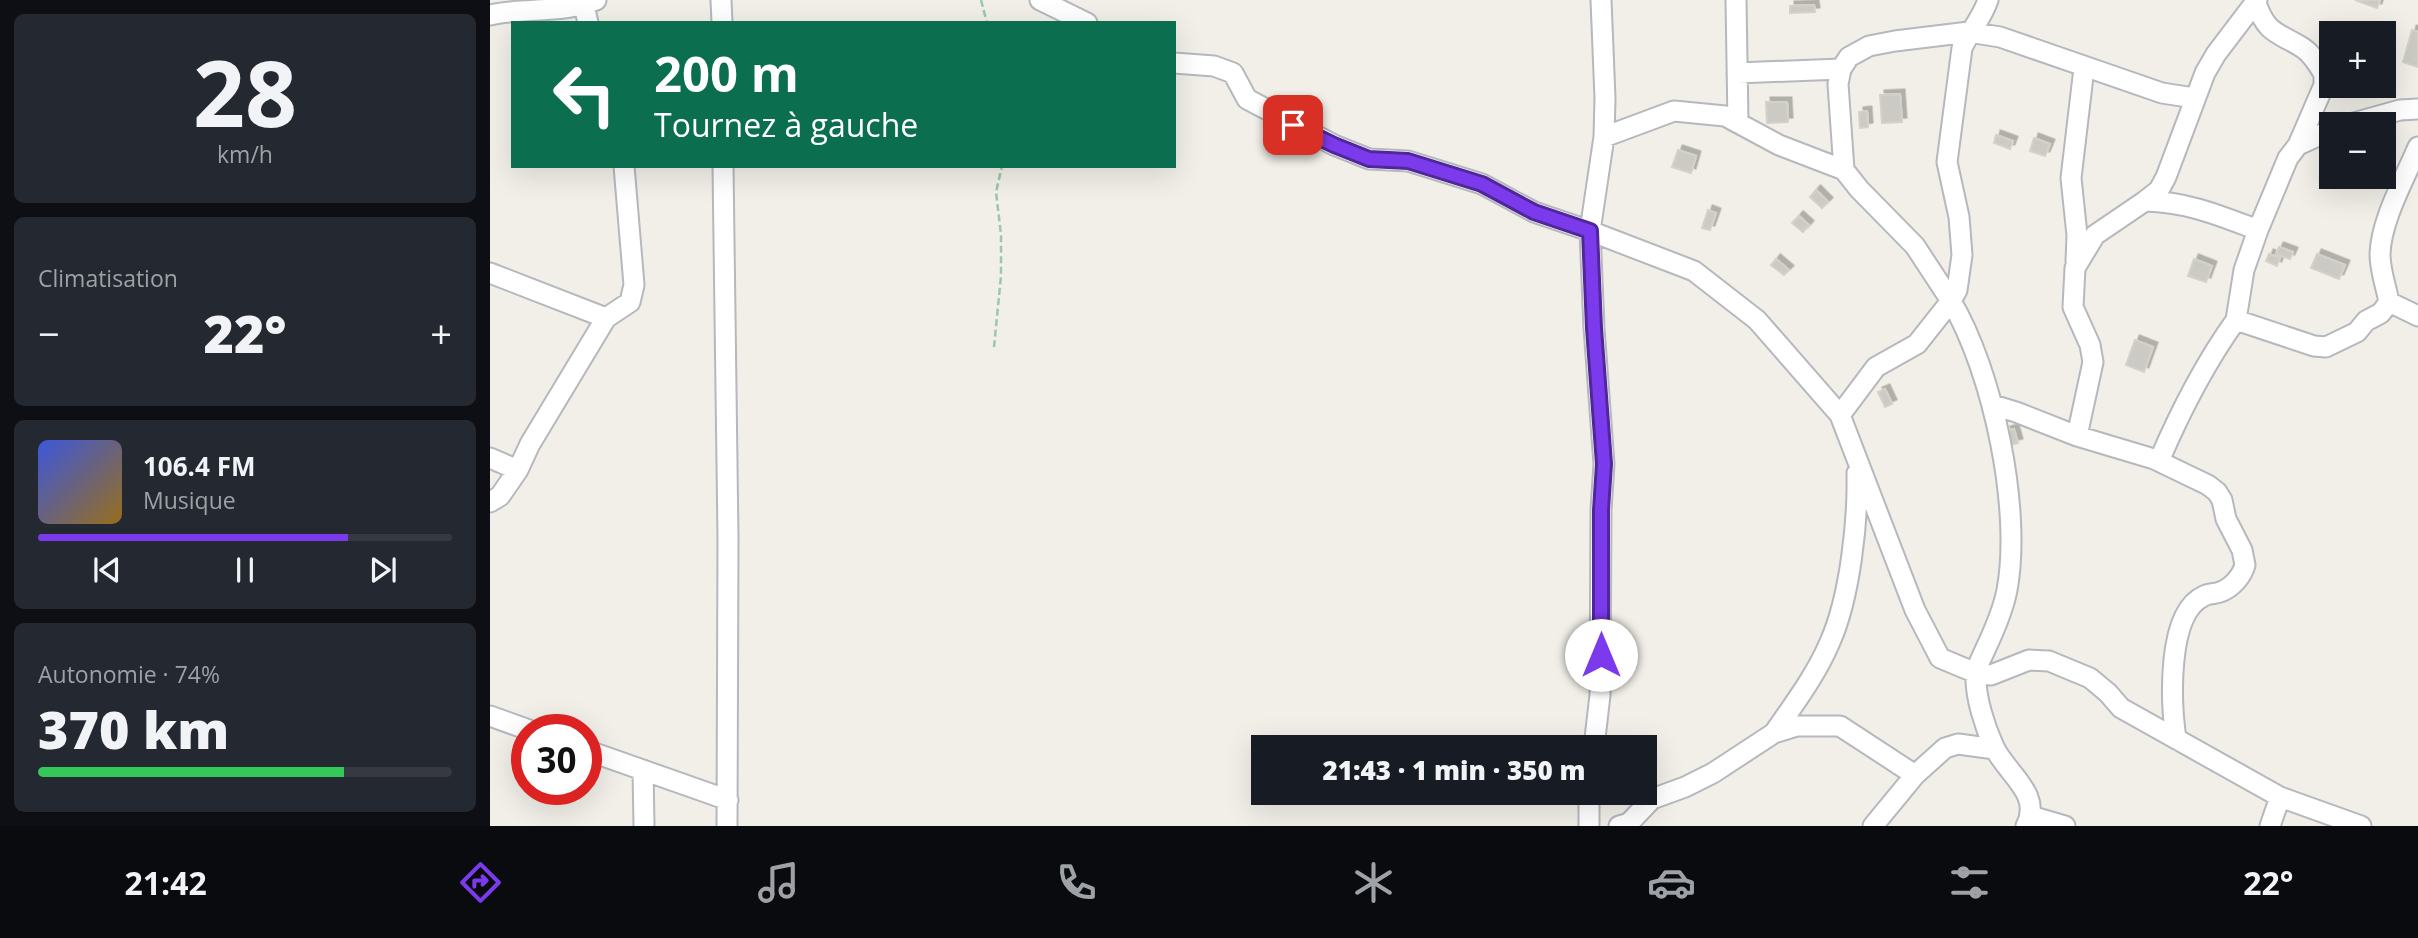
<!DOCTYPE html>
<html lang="fr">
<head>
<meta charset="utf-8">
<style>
	body { margin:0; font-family:"Open Sans",sans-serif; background:#242831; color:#f1f3f6; height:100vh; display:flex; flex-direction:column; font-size:26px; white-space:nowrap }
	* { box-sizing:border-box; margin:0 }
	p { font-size:23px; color:#9ea1a6 }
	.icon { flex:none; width:38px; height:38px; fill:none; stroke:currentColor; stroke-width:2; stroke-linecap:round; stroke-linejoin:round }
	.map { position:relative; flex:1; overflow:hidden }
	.details { display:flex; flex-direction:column; gap:14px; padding:14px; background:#0d0f14; width:490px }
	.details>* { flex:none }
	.banner { position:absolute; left:21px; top:21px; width:665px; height:147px; border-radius:0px; box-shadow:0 7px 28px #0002; background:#0b6e4f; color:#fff; overflow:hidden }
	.tools { position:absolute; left:1829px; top:21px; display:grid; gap:14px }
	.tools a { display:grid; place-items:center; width:77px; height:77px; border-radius:0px; background:#171b24; box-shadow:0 7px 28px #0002; font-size:35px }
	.speed { position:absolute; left:21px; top:714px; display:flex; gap:14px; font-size:35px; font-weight:700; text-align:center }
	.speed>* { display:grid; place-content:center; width:91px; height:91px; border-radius:50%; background:#171b24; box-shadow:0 7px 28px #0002; line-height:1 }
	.speed .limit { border:10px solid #d22; background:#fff; color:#111 }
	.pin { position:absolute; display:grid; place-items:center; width:60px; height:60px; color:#fff; margin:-30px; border-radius:14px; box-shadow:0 4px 10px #0006 }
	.me { position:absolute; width:77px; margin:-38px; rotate:0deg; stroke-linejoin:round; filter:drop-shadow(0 0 5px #0008) }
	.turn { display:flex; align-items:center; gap:24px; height:147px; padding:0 28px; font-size:32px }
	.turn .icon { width:91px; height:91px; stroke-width:2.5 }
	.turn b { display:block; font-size:49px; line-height:60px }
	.big { font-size:52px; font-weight:800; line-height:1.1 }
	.details .tile { flex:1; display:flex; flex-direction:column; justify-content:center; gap:10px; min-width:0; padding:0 24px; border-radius:10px; background:#242831 }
	.details .dial { align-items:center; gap:0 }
	.dial b { font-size:91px; line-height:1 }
	.song { display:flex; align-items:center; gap:21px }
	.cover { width:84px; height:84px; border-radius:10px; background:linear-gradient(135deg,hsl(230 70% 55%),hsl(40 70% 35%)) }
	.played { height:7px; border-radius:4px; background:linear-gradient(90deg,#7c3aed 75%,#363941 75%) }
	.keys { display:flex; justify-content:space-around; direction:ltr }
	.heat { display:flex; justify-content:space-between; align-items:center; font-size:38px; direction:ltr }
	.charge { height:10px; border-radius:5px; background:linear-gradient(90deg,#34c759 74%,#363941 0) }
	.trip { position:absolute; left:761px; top:735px; width:406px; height:70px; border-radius:0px; background:#171b24; box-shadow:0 7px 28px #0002; font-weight:800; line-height:70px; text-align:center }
	.tabs { display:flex; height:112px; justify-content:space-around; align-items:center; background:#090b0e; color:#9ea1a6 }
	.tabs .icon { width:49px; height:49px }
	.tabs .current { color:#7c3aed }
	.tabs b { font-size:32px; color:#f1f3f6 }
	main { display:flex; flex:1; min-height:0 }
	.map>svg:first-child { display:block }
</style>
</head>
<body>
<main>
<section class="details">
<div class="tile dial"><b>28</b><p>km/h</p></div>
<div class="tile"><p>Climatisation</p>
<div class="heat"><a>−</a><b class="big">22°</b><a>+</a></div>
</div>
<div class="tile">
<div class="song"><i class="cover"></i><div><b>106.4 FM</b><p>Musique</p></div></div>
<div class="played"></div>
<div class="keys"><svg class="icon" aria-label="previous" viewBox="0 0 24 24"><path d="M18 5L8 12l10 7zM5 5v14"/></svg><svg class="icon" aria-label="pause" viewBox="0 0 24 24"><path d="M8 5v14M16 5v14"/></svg><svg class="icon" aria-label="next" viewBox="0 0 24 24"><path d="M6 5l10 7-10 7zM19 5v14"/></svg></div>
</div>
<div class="tile"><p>Autonomie · 74%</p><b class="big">370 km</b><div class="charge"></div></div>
</section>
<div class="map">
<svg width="1928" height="826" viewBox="0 0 1928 826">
	<defs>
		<filter id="shadow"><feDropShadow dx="4.5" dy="-4.5" stdDeviation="0" flood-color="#0004"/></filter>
	</defs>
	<rect width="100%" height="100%" fill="#f1efe8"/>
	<!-- building -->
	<path fill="#cccac5" stroke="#d6d1c6" stroke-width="2" filter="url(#shadow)" d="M1865 0H1890L1887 8Z
		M1324 5 1325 12 1300 13V6Z
		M1922 30 1928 32V67L1913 62Z
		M1410 94 1412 122 1392 123 1390 95Z
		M1276 102H1297L1298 122 1277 123Z
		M1377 111 1378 127 1370 128 1369 112Z
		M1506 135 1523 141 1520 149 1504 143Z
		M1544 138 1560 144 1555 156 1540 151Z
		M1188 150 1206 156 1201 173 1182 167Z
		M1326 190 1338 202 1332 208 1320 197Z
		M1218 210 1226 213 1220 230 1212 228Z
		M1309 216 1319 225 1313 232 1302 223Z
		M1789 247 1803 252 1800 259 1786 254Z
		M1779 254 1790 258 1787 266 1776 261Z
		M1827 254 1855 265 1849 279 1821 268Z
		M1286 259 1299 270 1294 275 1281 265Z
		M1704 259 1722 266 1716 282 1698 276Z
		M1645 340 1663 347 1654 372 1636 365Z
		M1395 389 1402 404 1395 407 1388 392Z
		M1524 429 1528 443 1520 445 1516 431Z"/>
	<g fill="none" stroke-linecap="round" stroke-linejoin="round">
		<defs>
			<path id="minor" d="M231 0 232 23
				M550 0 597 23
				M1246 0 1248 123
				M1498 0C1492 18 1480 31 1472 48L1457 162 1469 217 1472 255 1467 290 1461 301C1503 372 1532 509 1517 590 1513 611 1504 631 1495 650 1492 657 1486 667 1486 675 1485 697 1495 727 1504 747 1516 773 1553 794 1536 826
				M1766 3C1777 35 1788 32 1813 48 1822 54 1828 64 1834 74V85L1808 145
				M94 5 98 23
				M0 15C35 7 72 14 106 0
				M684 63 724 66 743 73 757 99 844 145 879 159 918 161 992 184 1044 212 1100 231 1204 271 1267 320 1350 415 1425 610 1450 658 1486 673 1501 675 1539 660 1559 661 1600 678 1618 693 1631 708 1790 797 1871 826
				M1247 73 1351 69
				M1860 124 1910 110 1928 109
				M1114 137 1184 111 1235 116 1289 145 1354 170
				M233 166 238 538 237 826
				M1655 201C1698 202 1728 215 1768 230
				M1586 262 1587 235 1581 178 1594 68
				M0 273 116 318
				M1899 302 1928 316
				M1746 320 1754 270 1768 230 1798 158 1808 145 1841 130
				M1503 405 1526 412 1587 436 1664 459 1718 485 1727 492 1732 500 1736 519 1752 550 1755 565C1752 576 1742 588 1730 592 1726 594 1719 593 1714 596 1676 613 1681 704 1686 739
				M1350 415 1386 367 1427 344 1461 301 1425 246 1369 189 1354 170 1348 84 1351 69 1359 57 1379 46 1405 41 1479 32 1510 37 1672 93 1704 98
				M1587 436 1603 362 1600 345 1583 307 1585 268 1605 235 1655 201 1669 190 1676 177 1715 73 1726 54 1767 0
				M0 458 28 470
				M1669 461C1690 412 1715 363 1746 320L1824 346 1836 347 1867 332 1876 321 1891 313 1899 302C1896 286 1890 271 1890 254 1891 220 1915 178 1928 147
				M0 502 10 496 28 470 40 444 116 318 140 302 144 285 134 166
				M0 716 39 730
				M1284 733C1304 704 1326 675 1340 642 1360 597 1368 522 1367 473
				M1104 747 1110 695 1111 510 1114 464 1104 328 1100 231 1114 137 1115 98 1111 0
				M96 750 238 800
				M153 770 154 826
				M1541 816 1575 826
				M1099 826V793
				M1129 826 1139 823 1162 799 1195 787 1223 773 1284 733 1307 726H1350L1425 775
				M1383 826 1425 775 1455 748 1468 744 1505 749
				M1780 826 1790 797"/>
		</defs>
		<!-- minor casing -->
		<use href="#minor" stroke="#b5b8bc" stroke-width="23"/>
		<!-- path -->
		<path stroke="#9cc7a9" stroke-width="2.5" stroke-dasharray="7 3.5" stroke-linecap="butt" d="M491 0 497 23
			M504 347 511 276V235L506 192 512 166"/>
		<!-- minor -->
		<use href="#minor" stroke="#fff" stroke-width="19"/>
	</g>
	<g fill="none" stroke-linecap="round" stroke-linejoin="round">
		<defs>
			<path id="route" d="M803 125 844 145 879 159 918 161 992 184 1044 212 1100 231 1104 328 1114 464 1111 510V655"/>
		</defs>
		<!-- route casing -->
		<use href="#route" stroke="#51269a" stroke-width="18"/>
		<!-- route -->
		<use href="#route" stroke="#7c3aed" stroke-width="12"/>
	</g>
</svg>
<div class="tools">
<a>+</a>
<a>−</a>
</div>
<div class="speed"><div class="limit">30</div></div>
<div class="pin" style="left:803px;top:125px;background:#d93025"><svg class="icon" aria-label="arrive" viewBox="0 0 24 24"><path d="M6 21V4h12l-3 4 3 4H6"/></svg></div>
<svg class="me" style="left:1111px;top:655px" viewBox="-20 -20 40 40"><circle r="19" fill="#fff"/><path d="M0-13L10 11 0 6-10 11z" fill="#7c3aed"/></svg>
<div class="trip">21:43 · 1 min · 350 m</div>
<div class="banner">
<div class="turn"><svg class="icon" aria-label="left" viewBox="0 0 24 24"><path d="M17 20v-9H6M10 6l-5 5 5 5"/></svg><div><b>200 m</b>Tournez à gauche</div></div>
</div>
</div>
</main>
<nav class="tabs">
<b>21:42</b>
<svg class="icon current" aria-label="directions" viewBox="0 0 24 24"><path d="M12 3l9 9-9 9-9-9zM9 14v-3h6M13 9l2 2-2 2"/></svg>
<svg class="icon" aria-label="music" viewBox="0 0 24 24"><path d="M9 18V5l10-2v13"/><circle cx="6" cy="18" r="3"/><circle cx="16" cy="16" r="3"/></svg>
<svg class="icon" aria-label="phone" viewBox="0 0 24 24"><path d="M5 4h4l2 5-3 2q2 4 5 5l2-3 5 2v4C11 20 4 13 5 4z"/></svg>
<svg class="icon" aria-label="climate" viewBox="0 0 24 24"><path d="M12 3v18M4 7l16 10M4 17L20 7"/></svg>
<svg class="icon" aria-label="car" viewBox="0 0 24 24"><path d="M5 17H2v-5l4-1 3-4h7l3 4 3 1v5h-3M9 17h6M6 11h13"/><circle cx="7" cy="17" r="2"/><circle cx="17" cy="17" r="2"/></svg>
<svg class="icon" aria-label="filters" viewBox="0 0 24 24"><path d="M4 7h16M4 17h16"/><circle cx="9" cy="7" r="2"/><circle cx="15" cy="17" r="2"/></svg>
<b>22°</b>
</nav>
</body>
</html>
